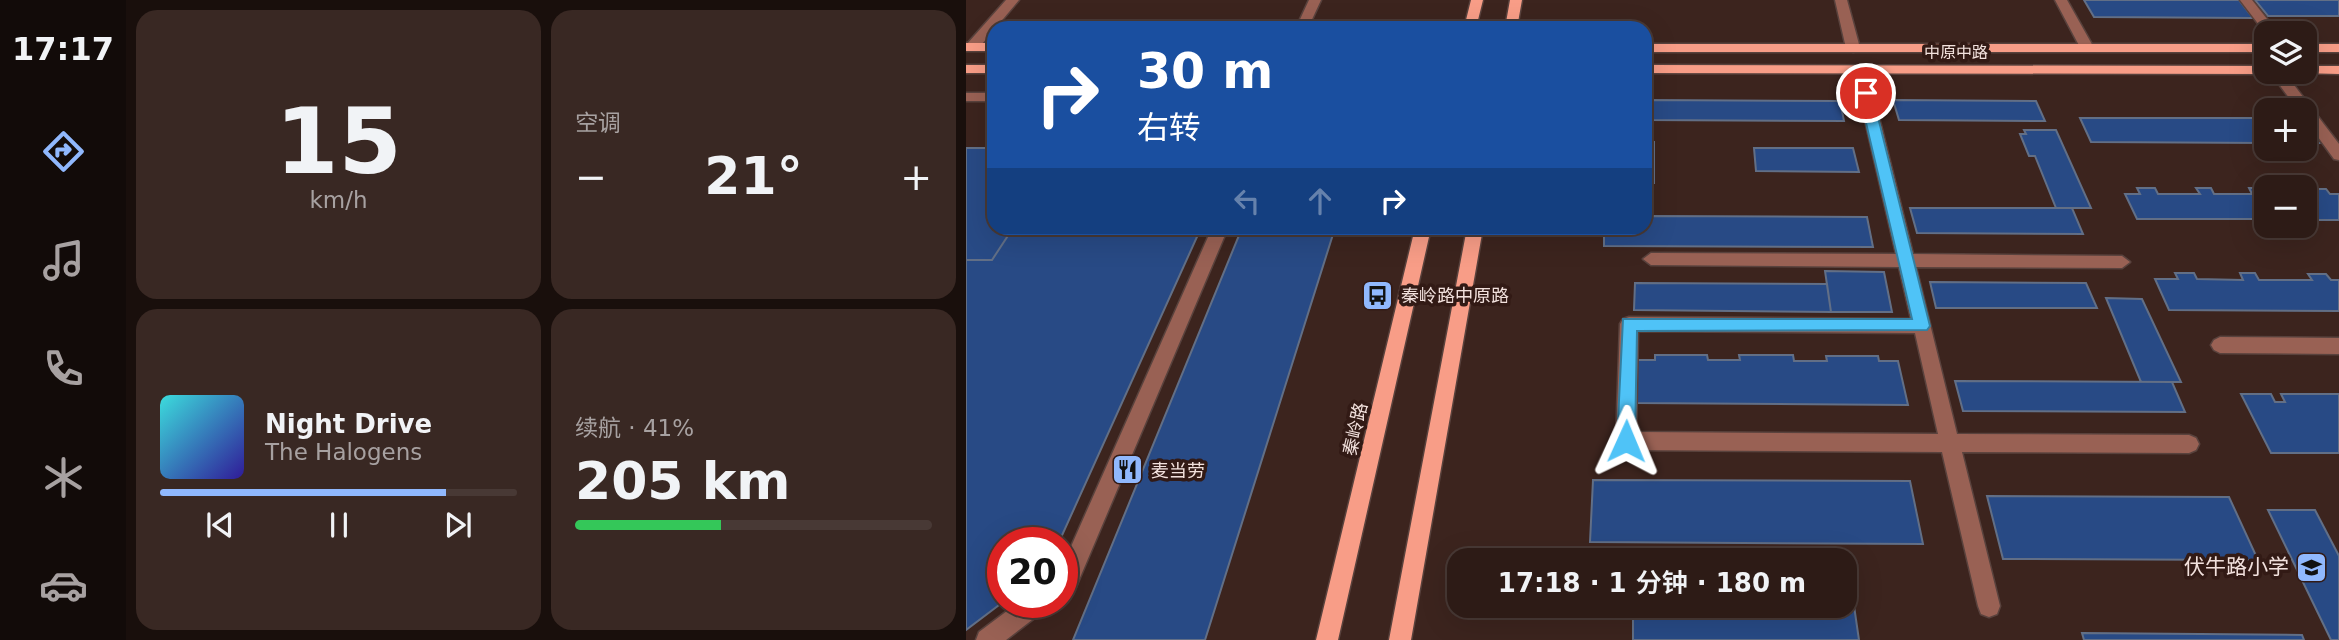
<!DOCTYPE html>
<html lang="zh">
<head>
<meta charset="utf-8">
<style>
	body { margin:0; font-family:"DejaVu Sans","Noto Sans SC",sans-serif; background:#392823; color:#f1f3f6; height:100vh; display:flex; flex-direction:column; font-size:26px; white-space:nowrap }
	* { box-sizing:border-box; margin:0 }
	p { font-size:23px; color:#a7a1a1 }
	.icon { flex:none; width:38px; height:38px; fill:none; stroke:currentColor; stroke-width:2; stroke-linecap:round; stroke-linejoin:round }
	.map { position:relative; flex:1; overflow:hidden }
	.panel { display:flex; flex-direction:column; gap:10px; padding:10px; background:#190f0c; width:840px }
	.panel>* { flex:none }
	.top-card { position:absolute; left:21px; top:21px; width:665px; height:214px; border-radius:21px; box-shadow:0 7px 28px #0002,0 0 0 2px #483935; background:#1a4fa0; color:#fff; overflow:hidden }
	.controls { position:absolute; left:1288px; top:21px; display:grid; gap:14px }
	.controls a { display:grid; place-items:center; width:63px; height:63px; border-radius:14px; background:#2d1b16; box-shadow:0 7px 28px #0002,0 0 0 2px #483935; font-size:35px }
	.speed { position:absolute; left:21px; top:527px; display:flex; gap:14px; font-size:35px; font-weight:700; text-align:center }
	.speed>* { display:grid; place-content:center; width:91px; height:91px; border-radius:50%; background:#2d1b16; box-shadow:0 7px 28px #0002,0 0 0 2px #483935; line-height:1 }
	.speed .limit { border:10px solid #d22; background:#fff; color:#111 }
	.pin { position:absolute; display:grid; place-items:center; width:60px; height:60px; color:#fff; margin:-30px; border:4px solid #fff; border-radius:50%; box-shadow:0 2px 7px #0007 }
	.me { position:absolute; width:77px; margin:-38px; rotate:1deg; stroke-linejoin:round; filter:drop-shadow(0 0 5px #0008) }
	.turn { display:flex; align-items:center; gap:24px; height:147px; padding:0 35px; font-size:32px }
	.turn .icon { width:91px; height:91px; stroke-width:2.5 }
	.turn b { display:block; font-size:49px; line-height:60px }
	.lanes { display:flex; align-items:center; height:66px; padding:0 35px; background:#0003; justify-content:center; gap:35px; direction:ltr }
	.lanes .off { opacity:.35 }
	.big { font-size:52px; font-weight:600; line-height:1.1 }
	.panel .tile { flex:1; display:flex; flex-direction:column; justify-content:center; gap:10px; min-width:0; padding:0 24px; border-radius:21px; background:#392823 }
	.panel .dial { align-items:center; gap:0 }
	.dial b { font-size:91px; line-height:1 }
	.song { display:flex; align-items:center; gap:21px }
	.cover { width:84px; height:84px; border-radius:10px; background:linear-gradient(135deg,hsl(180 70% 55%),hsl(250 70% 35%)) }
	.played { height:7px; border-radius:4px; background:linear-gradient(90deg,#90b8fd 80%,#483935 80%) }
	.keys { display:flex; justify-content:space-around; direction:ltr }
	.heat { display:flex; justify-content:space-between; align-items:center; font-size:38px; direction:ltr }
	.charge { height:10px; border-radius:5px; background:linear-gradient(90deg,#34c759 41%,#483935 0) }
	.panel .tiles { flex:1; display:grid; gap:10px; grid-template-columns:repeat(2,1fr) }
	.trip { position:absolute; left:481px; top:548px; width:410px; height:70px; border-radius:21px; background:#2d1b16; box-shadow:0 7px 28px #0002,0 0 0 2px #483935; font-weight:600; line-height:70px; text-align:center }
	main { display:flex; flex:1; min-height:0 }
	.menu { display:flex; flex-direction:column; width:126px; justify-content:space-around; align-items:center; background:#120b09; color:#a7a1a1 }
	.menu .icon { width:49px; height:49px }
	.menu .active { color:#90b8fd }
	.menu b { font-size:32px; color:#f1f3f6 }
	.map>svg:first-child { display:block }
</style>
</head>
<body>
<main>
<nav class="menu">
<b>17:17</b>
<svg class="icon active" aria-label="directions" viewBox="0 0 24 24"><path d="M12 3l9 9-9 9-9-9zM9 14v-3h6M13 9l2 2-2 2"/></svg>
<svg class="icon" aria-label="music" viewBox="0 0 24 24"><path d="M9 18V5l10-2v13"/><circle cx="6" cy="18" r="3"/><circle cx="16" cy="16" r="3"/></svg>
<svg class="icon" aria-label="phone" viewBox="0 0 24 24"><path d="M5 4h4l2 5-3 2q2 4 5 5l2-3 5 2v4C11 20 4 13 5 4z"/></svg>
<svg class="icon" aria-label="climate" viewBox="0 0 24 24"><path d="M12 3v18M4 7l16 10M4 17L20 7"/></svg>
<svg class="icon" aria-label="car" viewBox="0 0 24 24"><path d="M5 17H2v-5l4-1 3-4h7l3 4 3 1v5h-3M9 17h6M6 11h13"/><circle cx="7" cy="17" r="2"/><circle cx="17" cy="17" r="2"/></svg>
</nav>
<section class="panel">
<div class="tiles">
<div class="tile dial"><b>15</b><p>km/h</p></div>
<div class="tile"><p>空调</p>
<div class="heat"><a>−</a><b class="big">21°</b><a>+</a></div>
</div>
<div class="tile">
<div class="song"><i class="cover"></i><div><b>Night Drive</b><p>The Halogens</p></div></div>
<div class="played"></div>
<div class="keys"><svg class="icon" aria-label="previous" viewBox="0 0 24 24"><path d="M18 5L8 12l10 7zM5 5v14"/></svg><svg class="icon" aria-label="pause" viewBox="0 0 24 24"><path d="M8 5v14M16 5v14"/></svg><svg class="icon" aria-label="next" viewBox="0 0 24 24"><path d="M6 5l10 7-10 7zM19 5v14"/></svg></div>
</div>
<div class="tile"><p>续航 · 41%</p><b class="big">205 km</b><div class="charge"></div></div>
</div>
</section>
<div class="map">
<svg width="1373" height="640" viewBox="0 0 1373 640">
	<rect width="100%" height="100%" fill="#3c241e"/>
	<!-- building -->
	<path fill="#284a85" stroke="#626f86" stroke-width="2" d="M1118 0H1273L1287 18 1128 17Z
		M1289 0H1373V16H1302Z
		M679 100 874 101 878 121 679 120Z
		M927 100 1070 101 1079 121 933 120Z
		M1114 118H1300V143L1125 142Z
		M1339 123 1353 143H1339Z
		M1058 130H1090L1125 208H1090L1069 156H1063L1054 134H1060Z
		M679 142H688V183H679Z
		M0 148H28V228H235L93 542H37V602L0 630Z
		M0 148H28V228H47L26 260H0Z
		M788 148H887L893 172 790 171Z
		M1171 188H1189L1192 194H1234L1230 188H1245L1248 194H1286L1283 188H1300V219H1171L1159 194H1174Z
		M1344 189H1360L1364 194H1373V220H1339V194H1348Z
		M944 208H1106L1117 234 951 233Z
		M679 216 901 217 907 247 638 246V228H679Z
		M276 228H369L239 640H107Z
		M859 271 918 272 926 312H865Z
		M1209 273H1228L1231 279 1277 280 1274 273H1289L1293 280H1346L1342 274H1360L1365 280H1373V311L1203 310 1189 279H1212Z
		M964 282 1120 283 1131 308H970Z
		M669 283 861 284 865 312 668 310Z
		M1140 298 1176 299 1215 382H1175Z
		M689 355H741L742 360H774L773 355H827L828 361H861L860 356H912L913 361H932L942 405 670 403 671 360H689Z
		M989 381 1206 382 1219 412 997 411Z
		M1275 394H1305L1309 402H1319L1315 394H1373V453H1305Z
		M627 480 944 481 957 544 624 542Z
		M1021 496 1263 497 1292 560 1037 559Z
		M1302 510H1349L1373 556V640H1365Z
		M878 592H886L893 640H667V606H878Z
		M1116 633 1336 635 1338 640H1118Z"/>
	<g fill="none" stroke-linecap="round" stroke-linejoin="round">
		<defs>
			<path id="minor" d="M40 0H53L11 50H1V44Z
				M343 0H355L342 28H330Z
				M869 0H881L894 48 892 51 887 52 880 48Z
				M1089 0H1101L1128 48 1126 51H1116Z
				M1274 0H1286L1312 33 1300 34Z
				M894 65 901 69 947 254 1156 256 1164 262 1156 268 950 267 991 434 1223 435 1230 438 1233 444 1230 450 1223 453 996 452 1034 606 1031 614 1023 617 1015 614 1012 606 976 452 660 450 653 447 650 441 654 324 657 319 663 317 945 319 933 267 685 265 677 259 685 253 930 254 887 69ZM672 331 949 333 972 434 670 432Z
				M1304 72H1318L1373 144V160L1368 159 1339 119V110H1332Z
				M0 93H28V101H0Z
				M246 228H262L110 587 96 594V567Z
				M1254 337 1373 338V354L1254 353 1248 350 1245 345 1248 340Z
				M53 602H82L79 610 40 640H10L13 632Z"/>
			<path id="major" d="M505 0H517L510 28H498Z
				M544 0H556L551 28H539Z
				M0 43H28V51H0Z
				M679 44H1300V52H679Z
				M1339 44H1373V52H1339Z
				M0 65H28V73H0Z
				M679 65 1300 66V72H1306L1300 74 679 73Z
				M1339 66H1373V74L1334 73 1339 72Z
				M449 228H465L372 640H350Z
				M501 228H517L445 640H423Z"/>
		</defs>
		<!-- minor casing -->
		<use href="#minor" stroke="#59423d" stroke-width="3"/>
		<!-- major casing -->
		<use href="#major" stroke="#59423d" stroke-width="3"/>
		<!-- minor -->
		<use href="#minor" fill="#996154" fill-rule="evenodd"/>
		<!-- major -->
		<use href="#major" fill="#f89d87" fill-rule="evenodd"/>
	</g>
	<!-- route -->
	<path fill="#4fc3f7" stroke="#337fa1" stroke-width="2" d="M900 89 906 93 964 326 961 330 671 331 669 441 666 447 660 449 653 447 651 441 657 319H946L893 93Z"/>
	<!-- icons -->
	<defs>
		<symbol id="bus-square" viewBox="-11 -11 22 22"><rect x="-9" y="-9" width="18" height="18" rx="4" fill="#90b8fd" stroke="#321a15"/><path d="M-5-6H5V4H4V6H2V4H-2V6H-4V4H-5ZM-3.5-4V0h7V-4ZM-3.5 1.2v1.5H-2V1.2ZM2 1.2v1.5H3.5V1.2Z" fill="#111"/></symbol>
		<symbol id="restaurant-square" viewBox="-11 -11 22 22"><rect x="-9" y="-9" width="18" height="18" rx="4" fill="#90b8fd" stroke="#321a15"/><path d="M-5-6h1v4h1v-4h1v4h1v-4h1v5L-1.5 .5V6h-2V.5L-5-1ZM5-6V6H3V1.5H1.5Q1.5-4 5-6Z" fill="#111"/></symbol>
		<symbol id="school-square" viewBox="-11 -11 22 22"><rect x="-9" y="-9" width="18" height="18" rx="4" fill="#90b8fd" stroke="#321a15"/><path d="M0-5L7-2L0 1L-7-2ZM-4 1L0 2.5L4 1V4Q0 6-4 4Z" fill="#111"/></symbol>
	</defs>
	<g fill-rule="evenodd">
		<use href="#bus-square" x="394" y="278" width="35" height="35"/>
		<use href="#restaurant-square" x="144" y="452" width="35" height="35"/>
		<use href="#school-square" x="1328" y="550" width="35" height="35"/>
	</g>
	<g text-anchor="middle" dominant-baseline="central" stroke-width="7" stroke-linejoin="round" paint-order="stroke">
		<!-- far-street labels -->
		<g font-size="16" fill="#f2e1dd" stroke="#321a15">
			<text x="990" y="52">中原中路</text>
		</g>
		<!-- poi labels -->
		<g font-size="18" fill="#f2e1dd" stroke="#321a15" text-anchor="start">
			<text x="435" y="295">秦岭路中原路</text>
			<text x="185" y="470">麦当劳</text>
		</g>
		<!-- street labels -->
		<g font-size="18" fill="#f2e1dd" stroke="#321a15">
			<text transform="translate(389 429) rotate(-77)">秦岭路</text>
		</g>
		<!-- near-poi labels -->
		<g font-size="21" fill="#f2e1dd" stroke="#321a15" text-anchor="end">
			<text x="1323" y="567">伏牛路小学</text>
		</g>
	</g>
</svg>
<div class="controls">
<a><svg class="icon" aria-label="layers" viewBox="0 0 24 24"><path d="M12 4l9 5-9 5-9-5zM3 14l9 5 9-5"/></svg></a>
<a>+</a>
<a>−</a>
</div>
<div class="speed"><div class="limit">20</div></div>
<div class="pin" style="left:900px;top:93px;background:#d93025"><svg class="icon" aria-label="arrive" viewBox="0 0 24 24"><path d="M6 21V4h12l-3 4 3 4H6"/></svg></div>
<svg class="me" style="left:660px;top:441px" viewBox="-20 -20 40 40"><path d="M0-17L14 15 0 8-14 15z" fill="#4fc3f7" stroke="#fff" stroke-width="4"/></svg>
<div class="trip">17:18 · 1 分钟 · 180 m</div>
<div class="top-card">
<div class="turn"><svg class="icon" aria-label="right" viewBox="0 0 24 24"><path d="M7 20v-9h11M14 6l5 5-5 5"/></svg><div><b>30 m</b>右转</div></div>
<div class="lanes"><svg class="icon off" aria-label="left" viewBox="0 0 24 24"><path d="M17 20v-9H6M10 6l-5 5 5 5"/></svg><svg class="icon off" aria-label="ahead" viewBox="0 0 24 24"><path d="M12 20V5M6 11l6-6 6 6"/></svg><svg class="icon" aria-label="right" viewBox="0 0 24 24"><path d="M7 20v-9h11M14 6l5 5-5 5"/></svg></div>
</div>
</div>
</main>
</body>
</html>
